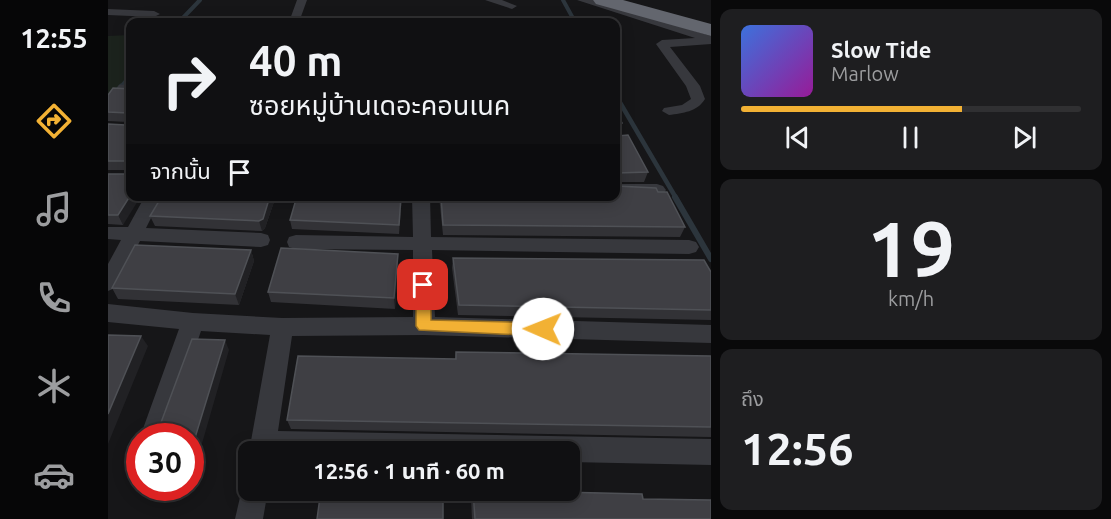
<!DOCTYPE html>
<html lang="th">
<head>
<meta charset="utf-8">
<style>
	body { margin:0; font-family:Ubuntu,"Noto Sans Thai",sans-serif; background:#1e1e20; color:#f1f3f6; height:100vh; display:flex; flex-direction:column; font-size:22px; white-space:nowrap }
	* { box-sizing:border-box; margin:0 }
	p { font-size:20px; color:#9c9d9f }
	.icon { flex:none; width:33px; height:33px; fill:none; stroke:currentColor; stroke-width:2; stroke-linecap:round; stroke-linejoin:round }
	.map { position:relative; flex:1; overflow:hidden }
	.side { display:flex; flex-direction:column; gap:9px; padding:9px; background:#09090a; width:400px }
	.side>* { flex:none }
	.top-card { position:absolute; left:18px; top:18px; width:494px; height:183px; border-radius:12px; box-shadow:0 3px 15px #0003,0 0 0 2px #303032; background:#101012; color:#f1f3f6; overflow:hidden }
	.speed { position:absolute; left:18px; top:423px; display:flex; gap:12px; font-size:30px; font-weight:700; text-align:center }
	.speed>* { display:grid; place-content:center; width:78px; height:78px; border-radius:50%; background:#101012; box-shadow:0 3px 15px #0003,0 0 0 2px #303032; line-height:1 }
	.speed .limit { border:9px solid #d22; background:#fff; color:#111 }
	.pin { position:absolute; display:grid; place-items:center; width:51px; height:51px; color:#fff; margin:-26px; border-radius:12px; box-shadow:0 3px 9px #0006 }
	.me { position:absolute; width:66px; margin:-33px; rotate:271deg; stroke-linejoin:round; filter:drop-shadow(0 0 4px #0008) }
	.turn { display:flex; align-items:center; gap:21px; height:126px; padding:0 24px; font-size:27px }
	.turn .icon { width:78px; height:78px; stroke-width:2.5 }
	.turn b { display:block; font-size:42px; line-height:51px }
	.then { display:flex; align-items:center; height:57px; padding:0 24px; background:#0003; gap:12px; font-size:22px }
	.big { font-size:45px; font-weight:700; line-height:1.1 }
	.side .tile { flex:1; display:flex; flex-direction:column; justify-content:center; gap:9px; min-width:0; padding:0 21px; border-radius:12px; background:#1e1e20 }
	.side .dial { align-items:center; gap:0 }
	.dial b { font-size:78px; line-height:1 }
	.song { display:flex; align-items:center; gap:18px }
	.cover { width:72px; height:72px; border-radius:9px; background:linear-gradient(135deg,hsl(220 70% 55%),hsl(300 70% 35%)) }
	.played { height:6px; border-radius:3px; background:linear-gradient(90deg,#f2b134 65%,#303032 65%) }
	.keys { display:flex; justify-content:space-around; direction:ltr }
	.trip { position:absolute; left:130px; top:441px; width:342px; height:60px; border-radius:12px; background:#101012; box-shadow:0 3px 15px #0003,0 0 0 2px #303032; font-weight:700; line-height:60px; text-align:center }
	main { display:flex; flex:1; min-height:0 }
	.tabs { display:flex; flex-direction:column; width:108px; justify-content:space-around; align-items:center; background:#060607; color:#9c9d9f }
	.tabs .icon { width:42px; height:42px }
	.tabs .selected { color:#f2b134 }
	.tabs b { font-size:27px; color:#f1f3f6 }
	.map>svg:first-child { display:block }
</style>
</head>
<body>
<main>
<nav class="tabs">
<b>12:55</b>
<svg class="icon selected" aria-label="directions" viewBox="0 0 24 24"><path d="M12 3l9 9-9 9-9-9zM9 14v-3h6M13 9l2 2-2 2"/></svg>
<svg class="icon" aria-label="music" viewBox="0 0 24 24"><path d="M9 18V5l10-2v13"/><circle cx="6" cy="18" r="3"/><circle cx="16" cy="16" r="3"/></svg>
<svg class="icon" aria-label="phone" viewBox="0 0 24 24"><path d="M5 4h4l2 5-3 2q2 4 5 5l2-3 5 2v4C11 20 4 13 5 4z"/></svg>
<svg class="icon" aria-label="climate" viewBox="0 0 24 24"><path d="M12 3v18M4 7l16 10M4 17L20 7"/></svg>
<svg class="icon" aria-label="car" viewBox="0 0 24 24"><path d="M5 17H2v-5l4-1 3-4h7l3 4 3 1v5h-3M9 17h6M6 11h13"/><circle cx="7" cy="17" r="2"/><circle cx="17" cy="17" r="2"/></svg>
</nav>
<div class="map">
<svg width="603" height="519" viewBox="0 0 603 519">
	<rect width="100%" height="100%" fill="#161618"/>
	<!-- green -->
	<path fill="#1c231d" d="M22 35V73L0 102V36Z"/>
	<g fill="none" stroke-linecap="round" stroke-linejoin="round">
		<!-- stream-far2 -->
		<path stroke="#2c353c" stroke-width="4" d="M455 0 467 22
			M71 22 92 0
			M12 88 22 76"/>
		<!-- stream-far1 -->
		<path stroke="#2c353c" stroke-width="4.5" d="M507 94 568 198
			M0 101 13 86"/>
		<!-- stream -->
		<path stroke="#2c353c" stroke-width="6" d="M567 197 603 259"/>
		<!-- minor -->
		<path fill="#37383d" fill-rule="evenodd" d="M189 0H199L191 22H181Z
			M377 0H394L409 6 404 9Z
			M469 0H485L603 36V44L562 47 592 86 597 99C589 112 575 113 561 115L554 111 556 108 574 105 583 99 578 86 548 44 554 40 587 38Z
			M0 9 46 11 52 14 46 17 0 15Z
			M22 84V92L11 91 9 88 11 85Z
			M507 184H549L555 186 558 190 555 194 549 196 507 194Z
			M37 196H54L38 228 153 233 160 235 162 240 160 245 153 247 32 241 7 288 0 291V264L13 240 0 239V227H20Z
			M304 196H322L323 237 581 240 588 242 591 247 588 252 581 254 324 250 327 317 603 325V343L316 335 184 336 170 431 603 439V465L462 462V452H141L162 335 93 331 57 436 32 437 71 329 0 322V304L85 313 174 318 305 317V250L188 249 181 247 179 242 181 237 188 235 305 237Z
			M31 458H32V484L22 480 18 471 22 462Z
			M141 478V490H160L155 519H127L136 480Z"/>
		<!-- motorway -->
		<path fill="#63666e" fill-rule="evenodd" d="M485 0H515L603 24V36L488 4Z"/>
	</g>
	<!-- wall -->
	<path fill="#323236" d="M22 89V196L15 225 0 224V174H19V170H0V124L18 125 20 122 0 121V95Z
		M507 110 514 123 510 132 508 133 509 136 540 172 536 182H509V186L550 192 577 227 572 237 335 235 331 196H507Z
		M54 196H168L157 228 154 231 47 226 42 216Z
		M294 196 291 234 184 229 182 220Z
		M143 250 146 261 131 305 10 299 4 288Z
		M290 254V265L287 309 163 302 160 292Z
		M345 258 603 272V320L350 315 344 268Z
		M348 352 603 356V437L183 429 179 420 347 359Z
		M40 488H82L81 489Z
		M365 490 535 499 603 519H364L363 498Z"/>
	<!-- shaded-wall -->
	<path fill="#212124" d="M514 123 510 132 507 133 508 124Z
		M22 196H33L15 225 10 215Z
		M162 196H168L157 228 154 231 151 221Z
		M293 196H294L291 234V225Z
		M143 250 146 261 131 305 127 294Z
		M290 254V265L287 309 286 298Z
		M33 336 40 346 0 444V414Z
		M117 340 121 350 82 485V454Z"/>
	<!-- building -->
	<path fill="#3f3f44" stroke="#4f5156" stroke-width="1.5" d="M5 88 22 89V196L10 215H0V174H19V161H0V124L18 125 20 123V113L0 112V95Z
		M507 110 514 123 508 124 509 136 520 135 540 172 509 173V186L548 188 550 192H559L577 227 335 225 333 196H507Z
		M54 196H162L155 219 151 221 42 216Z
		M189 196H293L291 225 182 220Z
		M27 245 143 250 127 294 4 288Z
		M173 248 290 254 286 298 160 292Z
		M345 258 596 260 603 272V310L351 305Z
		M0 335 33 336 0 414Z
		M84 339 117 340 82 454V436H48Z
		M348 352 603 356V427L179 420 190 356 348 359Z
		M213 490H335V519H209Z
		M365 490 534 494 535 499 603 500V519H367Z"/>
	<!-- route -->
	<path fill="#f2b134" stroke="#9d7322" stroke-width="1.5" d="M315 279 323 285V320L435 323 441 325 443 329 441 334 435 336 311 330 308 326V285Z"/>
</svg>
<div class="speed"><div class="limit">30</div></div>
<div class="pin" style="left:315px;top:285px;background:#d93025"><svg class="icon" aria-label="arrive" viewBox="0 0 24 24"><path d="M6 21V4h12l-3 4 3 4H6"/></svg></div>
<svg class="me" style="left:435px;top:329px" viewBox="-20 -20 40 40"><circle r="19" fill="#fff"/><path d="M0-13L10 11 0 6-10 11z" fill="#f2b134"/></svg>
<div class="trip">12:56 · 1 นาที · 60 m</div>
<div class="top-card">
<div class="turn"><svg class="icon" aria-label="right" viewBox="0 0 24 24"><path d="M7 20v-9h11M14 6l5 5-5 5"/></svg><div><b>40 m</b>ซอยหมู่บ้านเดอะคอนเนค</div></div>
<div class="then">จากนั้น<svg class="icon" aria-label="arrive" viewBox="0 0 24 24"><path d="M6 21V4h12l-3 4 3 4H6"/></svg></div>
</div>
</div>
<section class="side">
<div class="tile">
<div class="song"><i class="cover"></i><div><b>Slow Tide</b><p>Marlow</p></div></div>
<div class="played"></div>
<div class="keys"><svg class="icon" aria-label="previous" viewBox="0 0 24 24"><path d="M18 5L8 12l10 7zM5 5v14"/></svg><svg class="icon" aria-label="pause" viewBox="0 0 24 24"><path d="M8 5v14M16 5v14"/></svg><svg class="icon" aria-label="next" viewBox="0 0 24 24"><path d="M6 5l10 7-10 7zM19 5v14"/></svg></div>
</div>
<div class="tile dial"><b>19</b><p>km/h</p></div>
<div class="tile"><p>ถึง</p><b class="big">12:56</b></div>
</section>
</main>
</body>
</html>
